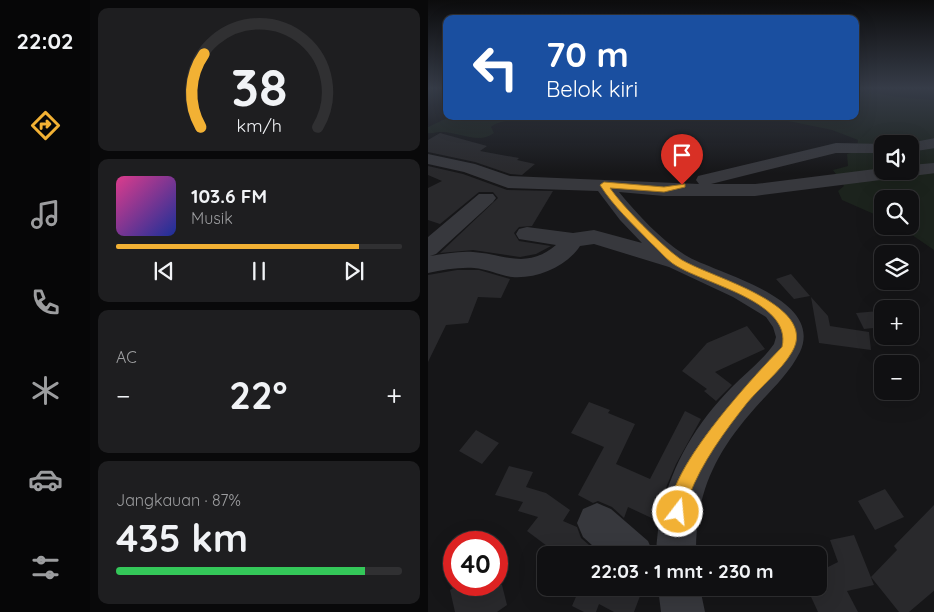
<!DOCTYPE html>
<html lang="id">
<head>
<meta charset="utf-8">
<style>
	body { margin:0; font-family:Quicksand,sans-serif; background:#1e1e20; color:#f1f3f6; height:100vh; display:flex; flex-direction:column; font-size:19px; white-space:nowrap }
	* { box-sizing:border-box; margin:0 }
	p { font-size:16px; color:#9c9d9f }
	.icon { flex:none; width:28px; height:28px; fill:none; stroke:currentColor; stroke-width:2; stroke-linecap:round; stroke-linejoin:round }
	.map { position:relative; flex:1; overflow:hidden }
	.details { display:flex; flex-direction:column; gap:8px; padding:8px; background:#09090a; width:338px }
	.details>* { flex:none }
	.guide { position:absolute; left:15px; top:15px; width:416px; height:105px; border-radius:10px; box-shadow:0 5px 20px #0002,0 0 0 1px #303032; background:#1a4fa0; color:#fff; overflow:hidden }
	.tools { position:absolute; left:446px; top:135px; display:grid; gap:10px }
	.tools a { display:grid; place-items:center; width:45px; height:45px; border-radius:10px; background:#101012; box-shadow:0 5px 20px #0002,0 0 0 1px #303032; font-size:25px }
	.speed { position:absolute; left:15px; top:531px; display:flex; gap:10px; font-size:25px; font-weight:700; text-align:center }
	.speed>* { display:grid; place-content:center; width:65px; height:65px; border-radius:50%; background:#101012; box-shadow:0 5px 20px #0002,0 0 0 1px #303032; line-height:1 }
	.speed .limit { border:8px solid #d22; background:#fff; color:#111 }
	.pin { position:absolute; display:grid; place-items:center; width:42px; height:42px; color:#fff; margin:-51px -21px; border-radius:50% 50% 50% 0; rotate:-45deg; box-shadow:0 0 5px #0007 }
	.pin .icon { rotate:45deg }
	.me { position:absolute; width:55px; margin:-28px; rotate:16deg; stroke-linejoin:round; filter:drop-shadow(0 0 4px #0008) }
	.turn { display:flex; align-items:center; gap:18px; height:105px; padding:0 20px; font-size:22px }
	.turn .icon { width:65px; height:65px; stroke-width:2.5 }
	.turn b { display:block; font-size:35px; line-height:42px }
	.big { font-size:38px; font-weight:800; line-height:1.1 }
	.details .tile { flex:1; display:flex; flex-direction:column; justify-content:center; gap:8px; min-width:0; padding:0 18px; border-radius:10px; background:#1e1e20 }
	.details .dial { align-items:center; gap:0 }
	.dial svg { height:130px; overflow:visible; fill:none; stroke:#303032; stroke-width:7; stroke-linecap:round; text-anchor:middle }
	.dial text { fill:#f1f3f6; stroke:none }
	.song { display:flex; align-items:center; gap:15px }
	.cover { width:60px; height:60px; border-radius:8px; background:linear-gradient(135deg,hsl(330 70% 55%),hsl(230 70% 35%)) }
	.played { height:5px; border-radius:2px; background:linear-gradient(90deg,#f2b134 85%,#303032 85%) }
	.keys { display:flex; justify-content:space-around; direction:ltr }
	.heat { display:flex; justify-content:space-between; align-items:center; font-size:28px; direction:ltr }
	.charge { height:8px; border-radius:4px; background:linear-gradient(90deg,#34c759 87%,#303032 0) }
	.trip { position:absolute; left:109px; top:546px; width:290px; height:50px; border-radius:10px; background:#101012; box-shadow:0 5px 20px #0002,0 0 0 1px #303032; font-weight:800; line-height:50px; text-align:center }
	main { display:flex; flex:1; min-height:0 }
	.tabs { display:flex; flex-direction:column; width:90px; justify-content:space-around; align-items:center; background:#060607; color:#9c9d9f }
	.tabs .icon { width:35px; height:35px }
	.tabs .current { color:#f2b134 }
	.tabs b { font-size:22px; color:#f1f3f6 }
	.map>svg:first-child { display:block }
</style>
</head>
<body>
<main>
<nav class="tabs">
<b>22:02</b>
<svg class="icon current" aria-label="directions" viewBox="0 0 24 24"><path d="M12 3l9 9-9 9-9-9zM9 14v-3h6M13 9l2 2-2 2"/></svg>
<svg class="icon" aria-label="music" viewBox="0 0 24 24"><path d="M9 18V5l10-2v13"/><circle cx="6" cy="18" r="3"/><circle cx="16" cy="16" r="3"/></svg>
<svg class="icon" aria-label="phone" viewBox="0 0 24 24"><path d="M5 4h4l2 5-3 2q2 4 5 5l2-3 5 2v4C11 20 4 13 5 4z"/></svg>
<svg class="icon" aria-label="climate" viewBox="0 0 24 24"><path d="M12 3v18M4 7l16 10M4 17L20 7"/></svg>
<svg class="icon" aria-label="car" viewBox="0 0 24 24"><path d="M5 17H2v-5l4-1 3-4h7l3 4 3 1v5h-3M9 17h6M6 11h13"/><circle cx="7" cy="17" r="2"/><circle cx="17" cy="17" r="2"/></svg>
<svg class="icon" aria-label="filters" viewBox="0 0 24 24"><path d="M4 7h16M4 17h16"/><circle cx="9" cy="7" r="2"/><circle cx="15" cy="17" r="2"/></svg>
</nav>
<section class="details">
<div class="tile dial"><svg viewBox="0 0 100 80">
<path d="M14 69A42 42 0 1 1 86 69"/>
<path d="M14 69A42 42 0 0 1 16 24" stroke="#f2b134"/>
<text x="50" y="56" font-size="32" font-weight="700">38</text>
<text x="50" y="72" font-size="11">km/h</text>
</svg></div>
<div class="tile">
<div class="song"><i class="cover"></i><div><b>103.6 FM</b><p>Musik</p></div></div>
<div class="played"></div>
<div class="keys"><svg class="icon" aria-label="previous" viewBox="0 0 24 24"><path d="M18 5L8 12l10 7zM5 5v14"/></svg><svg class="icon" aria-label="pause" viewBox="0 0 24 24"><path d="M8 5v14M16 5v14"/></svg><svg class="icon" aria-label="next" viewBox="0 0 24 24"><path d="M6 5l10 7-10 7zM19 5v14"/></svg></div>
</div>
<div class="tile"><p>AC</p>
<div class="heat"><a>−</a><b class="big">22°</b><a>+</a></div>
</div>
<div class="tile"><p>Jangkauan · 87%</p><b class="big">435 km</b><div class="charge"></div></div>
</section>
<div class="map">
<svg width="507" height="612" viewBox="0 0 507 612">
	<rect width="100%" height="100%" fill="#161618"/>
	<!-- green -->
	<path fill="#1c231d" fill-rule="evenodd" d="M428 88 468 97 506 100V250L471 226H482V199H455V218L414 200 410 191 416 186 405 170 420 166 419 154 429 151 430 140 404 130 336 116H428ZM455 144H482V171H455Z
		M36 116H111C93 124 78 116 63 127L66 133C51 145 29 131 12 132 7 132 5 134 0 133V127L17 119Z"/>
	<!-- building -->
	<path fill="#29292c" d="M12 133 59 146 52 151 91 158 89 160 107 164 94 175 82 174 47 162 0 152V140Z
		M0 166 35 174 79 190 125 191 104 226 91 227 86 233 91 241 123 246 108 254 92 257 45 250 12 253 70 198 65 192H51L12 224 0 220V188L14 181 0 175Z
		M29 270H51L82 279 73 298 50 297 40 323 18 325 0 362V275Z
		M363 274 382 296 366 299 348 279Z
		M383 297 400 316 402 326 441 332 443 350 391 343Z
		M451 311 455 318V327L436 329 428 313Z
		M319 326 337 349 287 372 304 385 288 401 276 391 279 389 254 371 279 343Z
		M161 402 182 410 180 413 207 424 188 464 222 479 257 411 273 419 248 464 239 485 230 521 200 507 196 518 184 507 170 501 165 503 150 495 176 447 143 433Z
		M48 430 71 443 54 464 31 451Z
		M81 466 105 472 98 487 118 493 142 510 135 521 149 527 153 538 161 545 156 555H131L99 531 110 517 90 511 95 502 67 495Z
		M457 489 476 517 447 530 430 501Z
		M507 504V590L481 612H471L443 577 469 550 466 546Z
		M426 535 446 585 419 591 430 612H390L379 588H390V572L410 562 402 540Z
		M30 585H74L79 605 69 612H27L22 590Z
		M142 588H215L206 612H186L171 604 168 612H156L144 606 150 592Z"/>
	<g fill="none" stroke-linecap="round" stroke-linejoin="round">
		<!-- minor -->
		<path fill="#37383d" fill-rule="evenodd" d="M507 138V148L482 152V144H476Z
			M408 143 458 144H455V153H408L283 184H327L455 168V171H482V165L507 163V173L327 196H236L191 192C210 215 232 239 257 255 288 274 397 297 372 352 361 374 343 390 327 408 287 453 267 494 268 555H228C230 490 258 434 303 388 318 373 334 361 346 344L348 337 345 327 338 317 305 297 241 267 166 244 152 246C138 267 109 279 84 277 71 275 59 269 46 268 31 267 15 270 0 273V237L51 194H65L68 198 65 202 8 254 2 256C16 254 31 251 45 252 77 254 98 270 128 245L91 239 88 234 91 229 99 227 145 233 166 230 214 243 192 220 170 191 80 188 36 172 0 164V154L47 164 82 176 271 184 268 180 270 176Z
			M169 503 183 509 220 541 226 555H175L155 537 149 523 155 509Z
			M230 588H272L277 612H233Z"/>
	</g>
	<!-- sky -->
	<linearGradient id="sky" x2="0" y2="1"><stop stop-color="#0c0c0d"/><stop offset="0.51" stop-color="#363c48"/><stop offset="1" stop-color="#363c48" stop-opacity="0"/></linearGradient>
	<rect width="507" height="173" fill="url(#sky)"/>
	<!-- route -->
	<path fill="#f2b134" stroke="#9d7322" d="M176 182 236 187 257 184V187L236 192 182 188C195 207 232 244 251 258 276 276 393 303 364 352 353 371 333 386 319 403 297 431 274 462 261 496 259 503 259 511 256 518L250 520 244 518C228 480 328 374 354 347 365 300 273 284 244 263 236 257 229 248 222 242 204 223 186 207 172 185Z"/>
</svg>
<div class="tools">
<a><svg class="icon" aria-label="sound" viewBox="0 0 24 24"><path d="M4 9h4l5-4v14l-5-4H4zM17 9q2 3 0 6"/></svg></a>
<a><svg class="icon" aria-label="search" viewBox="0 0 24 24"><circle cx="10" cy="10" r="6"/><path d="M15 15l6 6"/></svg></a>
<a><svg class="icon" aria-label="layers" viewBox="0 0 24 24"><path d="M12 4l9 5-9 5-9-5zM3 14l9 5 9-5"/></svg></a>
<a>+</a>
<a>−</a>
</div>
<div class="speed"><div class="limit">40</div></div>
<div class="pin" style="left:254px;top:185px;background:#d93025"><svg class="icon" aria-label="arrive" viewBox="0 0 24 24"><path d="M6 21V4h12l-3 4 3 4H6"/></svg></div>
<svg class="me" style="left:250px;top:512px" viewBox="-20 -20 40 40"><circle r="17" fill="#f2b134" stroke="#fff" stroke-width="3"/><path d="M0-11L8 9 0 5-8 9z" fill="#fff"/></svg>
<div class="trip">22:03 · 1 mnt · 230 m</div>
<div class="guide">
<div class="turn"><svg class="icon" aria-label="left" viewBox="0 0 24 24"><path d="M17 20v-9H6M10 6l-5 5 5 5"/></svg><div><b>70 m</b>Belok kiri</div></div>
</div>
</div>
</main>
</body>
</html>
